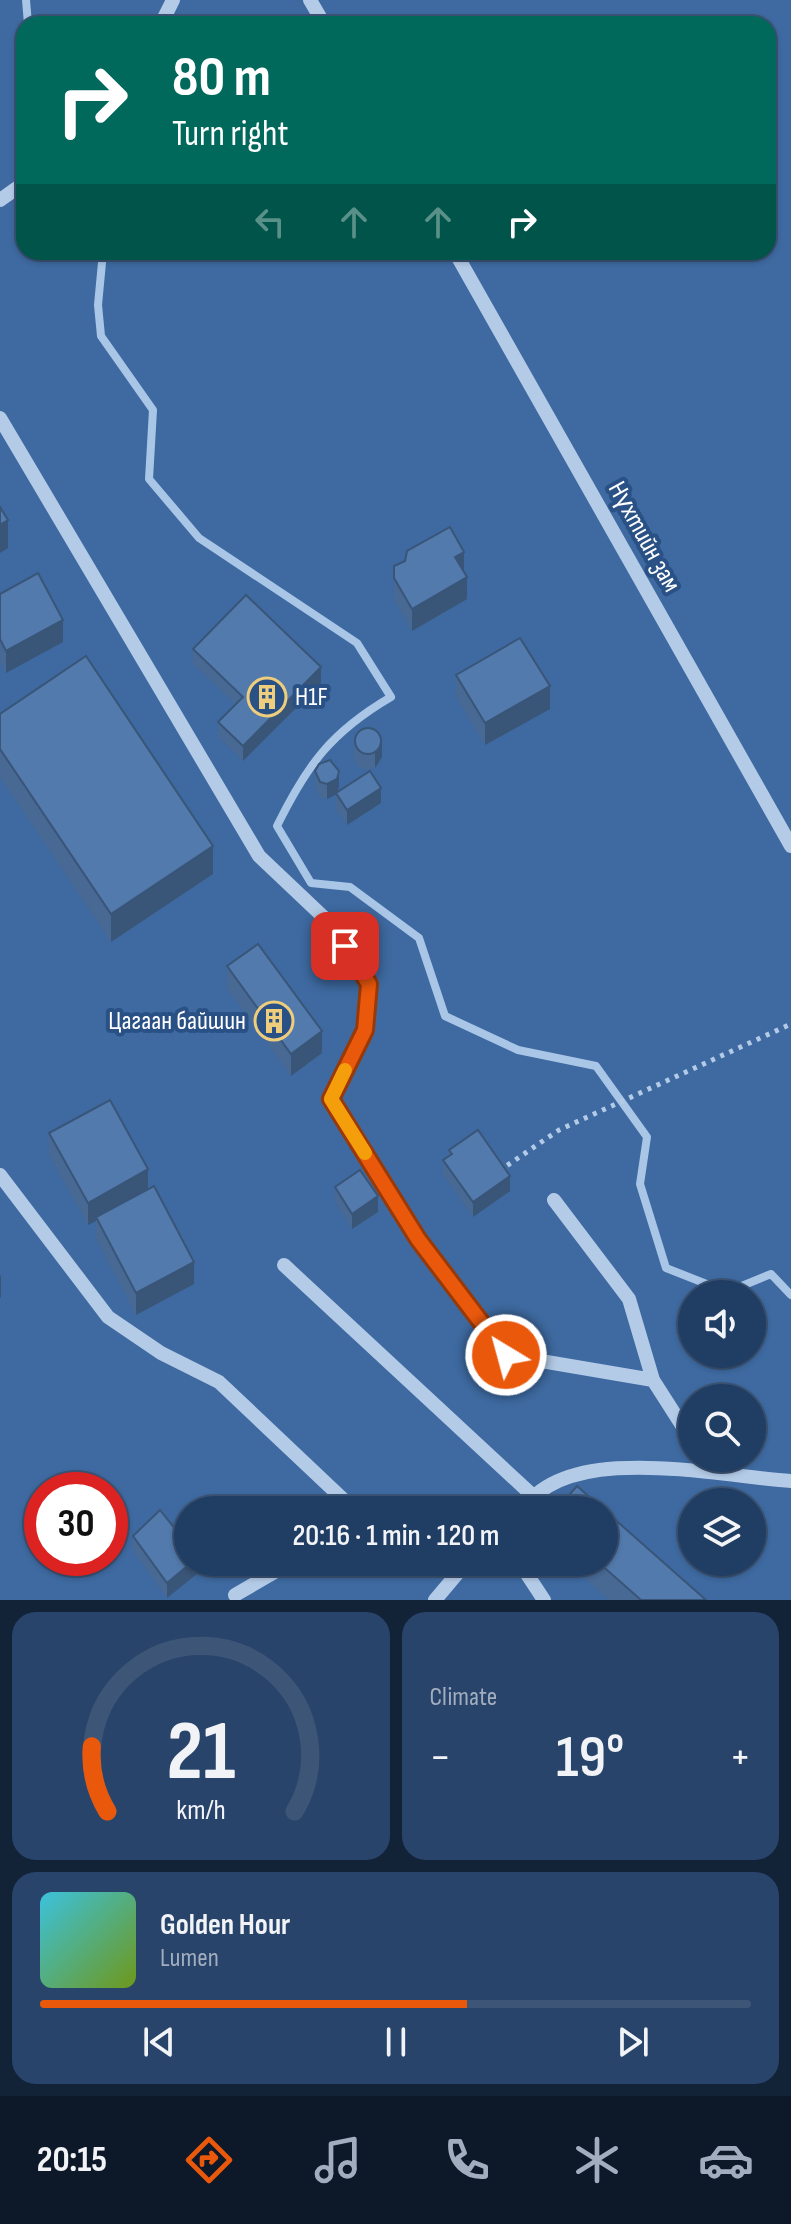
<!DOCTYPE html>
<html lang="en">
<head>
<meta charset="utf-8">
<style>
	body { margin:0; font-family:"Sofia Sans Condensed",sans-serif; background:#28446a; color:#f1f3f6; height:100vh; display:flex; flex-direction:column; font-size:30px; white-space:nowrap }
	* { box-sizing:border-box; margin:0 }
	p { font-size:26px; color:#a2aebf }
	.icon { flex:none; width:44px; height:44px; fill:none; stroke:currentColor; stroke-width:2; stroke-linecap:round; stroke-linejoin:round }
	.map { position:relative; height:1600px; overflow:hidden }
	.side { display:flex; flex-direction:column; gap:12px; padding:12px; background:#122237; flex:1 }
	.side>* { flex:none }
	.banner { position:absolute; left:16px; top:16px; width:760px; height:244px; border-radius:24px; box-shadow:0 2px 6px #0004,0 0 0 2px #3d5678; background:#00695c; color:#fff; overflow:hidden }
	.buttons { position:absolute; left:678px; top:1280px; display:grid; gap:16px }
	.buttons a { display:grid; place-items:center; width:88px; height:88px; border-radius:50%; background:#203d64; box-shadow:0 2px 6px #0004,0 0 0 2px #3d5678; font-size:40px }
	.speed { position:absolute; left:24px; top:1472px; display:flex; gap:16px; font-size:40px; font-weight:700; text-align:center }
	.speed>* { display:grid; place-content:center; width:104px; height:104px; border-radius:50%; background:#203d64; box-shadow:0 2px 6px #0004,0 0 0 2px #3d5678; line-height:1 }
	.speed .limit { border:12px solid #d22; background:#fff; color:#111 }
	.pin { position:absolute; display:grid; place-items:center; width:68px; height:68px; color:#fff; margin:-34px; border-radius:16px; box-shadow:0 4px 12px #0006 }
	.me { position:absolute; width:88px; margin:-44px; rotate:323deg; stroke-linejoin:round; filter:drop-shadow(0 0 6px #0008) }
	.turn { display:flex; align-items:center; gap:28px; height:168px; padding:0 24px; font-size:36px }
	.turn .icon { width:104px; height:104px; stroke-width:2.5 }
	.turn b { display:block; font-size:56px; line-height:68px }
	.lanes { display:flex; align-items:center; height:76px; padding:0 24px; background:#0003; justify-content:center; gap:40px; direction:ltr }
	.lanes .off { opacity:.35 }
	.big { font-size:60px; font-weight:600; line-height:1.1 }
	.side .tile { flex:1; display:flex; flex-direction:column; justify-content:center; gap:12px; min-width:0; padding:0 28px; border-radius:24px; background:#28446a }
	.side .dial { align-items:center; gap:0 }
	.dial svg { height:208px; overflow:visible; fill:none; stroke:#3d5678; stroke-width:7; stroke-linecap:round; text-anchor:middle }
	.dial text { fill:#f1f3f6; stroke:none }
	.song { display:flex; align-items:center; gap:24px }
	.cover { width:96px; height:96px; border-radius:12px; background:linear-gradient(135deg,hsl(190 70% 55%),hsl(80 70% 35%)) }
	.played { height:8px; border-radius:4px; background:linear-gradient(90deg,#ea580c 60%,#3d5678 60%) }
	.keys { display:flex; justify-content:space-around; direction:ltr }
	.heat { display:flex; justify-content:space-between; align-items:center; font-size:44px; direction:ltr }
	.side .tiles { flex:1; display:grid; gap:12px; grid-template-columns:1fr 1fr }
	.tile:last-child { grid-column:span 2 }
	.trip { position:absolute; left:174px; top:1496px; width:444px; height:80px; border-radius:40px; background:#203d64; box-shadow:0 2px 6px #0004,0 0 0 2px #3d5678; font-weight:600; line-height:80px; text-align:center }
	.dock { display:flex; height:128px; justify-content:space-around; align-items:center; background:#0d1828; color:#a2aebf }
	.dock .icon { width:56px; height:56px }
	.dock .selected { color:#ea580c }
	.dock b { font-size:36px; color:#f1f3f6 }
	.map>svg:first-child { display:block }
</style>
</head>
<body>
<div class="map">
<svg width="791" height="1600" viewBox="0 0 791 1600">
	<rect width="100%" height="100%" fill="#2a5185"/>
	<!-- green -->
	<path fill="#3e6aa1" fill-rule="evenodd" d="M0 0H791V1600H0ZM24 24H768V252H24ZM692 1294H752V1354H692ZM692 1398H752V1458H692ZM42 1490H110V1558H42ZM692 1502H752V1562H692ZM188 1510H604V1562H188Z"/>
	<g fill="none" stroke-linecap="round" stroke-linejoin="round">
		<!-- stream -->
		<path stroke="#a9c6e7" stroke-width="8" d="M26 0 28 24
			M103 252 98 305 101 336 153 410 149 479 199 538 357 643 391 697C331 732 307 765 277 826L311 883 350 887 419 938 445 1016 518 1050 596 1066 647 1137 640 1184 666 1268 727 1292 771 1274 791 1295"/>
		<!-- path -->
		<path stroke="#b4cbe7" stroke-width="5" stroke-dasharray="4 6" stroke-linecap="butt" d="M499 1171 559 1130 791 1024"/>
		<!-- minor -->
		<path stroke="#b4cbe7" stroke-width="14" d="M310 0 324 24
			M161 24 173 0
			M0 200 24 183
			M455 252 791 846
			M0 418 259 856 334 927 369 984 365 1030 331 1099 418 1239 506 1355 653 1380
			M0 1175 108 1317 161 1353 219 1382 346 1502 364 1510
			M554 1200 629 1299 653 1380 692 1441
			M284 1265 532 1495
			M523 1510C567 1440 721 1477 791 1481
			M519 1562 544 1600
			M235 1595 292 1562
			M435 1600 467 1562"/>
	</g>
	<!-- wall -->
	<path fill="#476994" d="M394 566 464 572 467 599 412 631 394 600Z
		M0 594 63 642 6 673 0 661Z
		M193 649 321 683 243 761 218 737V722L235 704 193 664Z
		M456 675 550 709 485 745 456 697Z
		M0 714 213 874 111 942 0 777Z
		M354 742 382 757 375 768 366 770 357 766 354 757Z
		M315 771 339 786 338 792 381 803 347 825 336 809V795L327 799 320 797 315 786Z
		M227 966 322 1053 291 1076 227 988Z
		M49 1133 148 1190 194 1284 136 1315 96 1239V1221L88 1225 49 1155Z
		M449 1150 510 1191 473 1217 443 1175V1160L449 1156Z
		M335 1187 378 1212 352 1229 335 1202Z
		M133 1536 198 1562V1573L167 1598 133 1551Z
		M566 1562H604L706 1600H609Z"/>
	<!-- shaded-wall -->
	<path fill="#395578" d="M8 520V548L0 553V525Z
		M464 552V574L455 557Z
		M467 577V599L412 631V609Z
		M63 620V642L6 673V651Z
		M321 667V683L243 761V746Z
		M550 686V709L485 745V723Z
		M382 742V757L375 768V753Z
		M339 771V786L337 794 327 799V784Z
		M381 788V803L347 825V810Z
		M213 846V874L111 942V914Z
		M322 1031V1053L291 1076V1054Z
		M148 1169V1191L96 1217V1221L88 1225V1203Z
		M510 1176V1191L473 1217V1202Z
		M378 1196V1212L352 1229V1214Z
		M194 1262V1284L136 1315V1293Z
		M1 1275V1297L0 1298V1276Z
		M192 1562H198V1573L167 1598V1583Z"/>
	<!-- building -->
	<path fill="#527aac" stroke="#395578" stroke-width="2" d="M0 507 8 520 0 525Z
		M450 527 464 552 455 557 467 577 412 609 394 578V566L405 561 407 551Z
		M38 573 63 620 6 651 0 639V594Z
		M246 595 321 667 243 746 218 722 243 697 193 649Z
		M520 638 550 686 485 723 456 675Z
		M86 656 213 846 111 914 0 749V714Z
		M355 741a13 13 0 1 1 26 0a13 13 0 1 1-26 0Z
		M330 760 339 771 337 779 327 784 320 782 315 771 319 764Z
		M370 771 381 788 347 810 336 793Z
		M258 944 322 1031 291 1054 227 966Z
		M110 1100 148 1169 88 1203 49 1133Z
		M478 1130 510 1176 473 1202 443 1160 452 1154 449 1150Z
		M360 1170 378 1196 352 1214 335 1187Z
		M154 1186 194 1262 136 1293 96 1217Z
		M577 1486 706 1600H641L598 1562H604V1510H556Z
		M160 1510 188 1545V1562H192L167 1583 133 1536Z"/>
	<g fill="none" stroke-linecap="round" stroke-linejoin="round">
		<defs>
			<path id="route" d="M345 946 369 984 365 1030 331 1099 418 1239 506 1355"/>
		</defs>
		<!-- route casing -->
		<use href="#route" stroke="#983908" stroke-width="20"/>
		<!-- route -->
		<use href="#route" stroke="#ea580c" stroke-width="14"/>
		<!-- slow -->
		<path stroke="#f59e0b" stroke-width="14" d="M345 1070 331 1099 365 1153"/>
	</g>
	<!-- icons -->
	<defs>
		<symbol id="building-ring" viewBox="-11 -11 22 22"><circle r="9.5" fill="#2a5185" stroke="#eecd7c" stroke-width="1.5"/><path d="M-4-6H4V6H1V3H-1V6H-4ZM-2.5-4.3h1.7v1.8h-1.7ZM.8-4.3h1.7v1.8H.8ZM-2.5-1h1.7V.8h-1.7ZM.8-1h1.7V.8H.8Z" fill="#eecd7c"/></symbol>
	</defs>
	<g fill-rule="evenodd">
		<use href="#building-ring" x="245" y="675" width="44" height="44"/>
		<use href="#building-ring" x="252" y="999" width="44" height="44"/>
	</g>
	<g text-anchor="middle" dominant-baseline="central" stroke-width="8" stroke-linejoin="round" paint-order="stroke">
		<!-- street labels -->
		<g font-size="26" fill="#fff" stroke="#2a5185">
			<text transform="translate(644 537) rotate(61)">Нүхтийн зам</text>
		</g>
		<!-- poi labels -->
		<g font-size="26" fill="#fff" stroke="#2a5185" text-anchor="start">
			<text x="295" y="697">H1F</text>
			<text x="246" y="1021" text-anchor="end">Цагаан байшин</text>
		</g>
	</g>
</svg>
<div class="buttons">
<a><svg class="icon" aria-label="sound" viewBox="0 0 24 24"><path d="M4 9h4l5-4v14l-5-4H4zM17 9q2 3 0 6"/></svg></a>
<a><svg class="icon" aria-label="search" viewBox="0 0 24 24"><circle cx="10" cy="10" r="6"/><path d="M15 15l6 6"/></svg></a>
<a><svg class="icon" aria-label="layers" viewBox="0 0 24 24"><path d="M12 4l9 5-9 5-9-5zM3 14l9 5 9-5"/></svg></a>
</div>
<div class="speed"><div class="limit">30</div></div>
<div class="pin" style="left:345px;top:946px;background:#d93025"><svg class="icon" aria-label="arrive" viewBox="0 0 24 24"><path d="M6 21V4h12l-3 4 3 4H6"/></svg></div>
<svg class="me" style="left:506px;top:1355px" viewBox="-20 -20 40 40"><circle r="17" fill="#ea580c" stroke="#fff" stroke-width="3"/><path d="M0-11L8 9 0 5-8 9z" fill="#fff"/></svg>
<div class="trip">20:16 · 1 min · 120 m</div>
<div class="banner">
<div class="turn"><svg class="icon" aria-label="right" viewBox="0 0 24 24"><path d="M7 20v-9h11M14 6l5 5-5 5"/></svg><div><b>80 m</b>Turn right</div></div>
<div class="lanes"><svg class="icon off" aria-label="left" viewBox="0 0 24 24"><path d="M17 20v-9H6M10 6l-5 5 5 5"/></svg><svg class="icon off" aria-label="ahead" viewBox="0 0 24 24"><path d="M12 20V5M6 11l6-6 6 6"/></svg><svg class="icon off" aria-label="ahead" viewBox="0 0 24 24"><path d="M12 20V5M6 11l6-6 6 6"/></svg><svg class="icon" aria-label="right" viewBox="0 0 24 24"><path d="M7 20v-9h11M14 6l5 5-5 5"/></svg></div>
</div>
</div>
<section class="side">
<div class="tiles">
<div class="tile dial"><svg viewBox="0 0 100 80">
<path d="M14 69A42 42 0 1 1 86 69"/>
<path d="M14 69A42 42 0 0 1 8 44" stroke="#ea580c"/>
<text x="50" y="56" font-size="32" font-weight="700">21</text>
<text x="50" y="72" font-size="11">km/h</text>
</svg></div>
<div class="tile"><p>Climate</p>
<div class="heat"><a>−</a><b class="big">19°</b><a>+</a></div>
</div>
<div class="tile">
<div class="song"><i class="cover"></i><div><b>Golden Hour</b><p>Lumen</p></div></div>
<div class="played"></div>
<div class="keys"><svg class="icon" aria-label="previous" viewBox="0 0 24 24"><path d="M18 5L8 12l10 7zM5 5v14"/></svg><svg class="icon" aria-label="pause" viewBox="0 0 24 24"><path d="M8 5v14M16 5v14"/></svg><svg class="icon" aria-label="next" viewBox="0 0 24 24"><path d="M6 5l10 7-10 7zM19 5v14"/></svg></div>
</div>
</div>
</section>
<nav class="dock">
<b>20:15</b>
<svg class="icon selected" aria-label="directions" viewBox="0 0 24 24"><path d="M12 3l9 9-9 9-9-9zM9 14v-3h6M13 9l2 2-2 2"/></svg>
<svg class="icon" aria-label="music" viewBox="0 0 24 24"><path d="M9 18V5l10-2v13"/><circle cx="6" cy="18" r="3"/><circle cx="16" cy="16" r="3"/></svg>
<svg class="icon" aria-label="phone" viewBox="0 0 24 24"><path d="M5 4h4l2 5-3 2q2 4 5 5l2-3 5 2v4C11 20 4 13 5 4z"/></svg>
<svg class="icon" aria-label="climate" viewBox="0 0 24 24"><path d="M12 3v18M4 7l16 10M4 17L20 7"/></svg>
<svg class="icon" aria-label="car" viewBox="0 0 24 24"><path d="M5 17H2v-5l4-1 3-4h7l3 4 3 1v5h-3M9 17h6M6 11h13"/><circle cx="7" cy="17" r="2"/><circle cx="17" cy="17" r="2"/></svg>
</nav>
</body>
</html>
